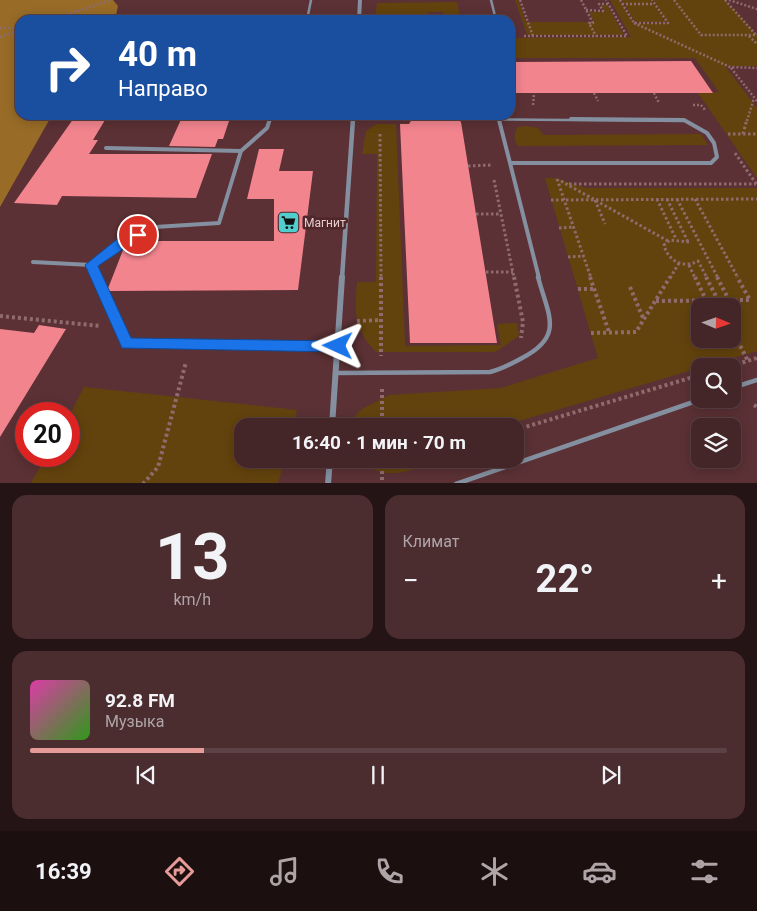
<!DOCTYPE html>
<html lang="ru">
<head>
<meta charset="utf-8">
<style>
	body { margin:0; font-family:Roboto,sans-serif; background:#4b2d30; color:#f1f3f6; height:100vh; display:flex; flex-direction:column; font-size:19px; white-space:nowrap }
	* { box-sizing:border-box; margin:0 }
	p { font-size:16px; color:#afa5a8 }
	.icon { flex:none; width:28px; height:28px; fill:none; stroke:currentColor; stroke-width:2; stroke-linecap:round; stroke-linejoin:round }
	.map { position:relative; height:483px; overflow:hidden }
	.drawer { display:flex; flex-direction:column; gap:12px; padding:12px; background:#251416; flex:1 }
	.drawer>* { flex:none }
	.guide { position:absolute; left:15px; top:15px; width:500px; height:105px; border-radius:15px; box-shadow:0 2px 12px #0003,0 0 0 1px #5c4245; background:#1a4fa0; color:#fff; overflow:hidden }
	.needle { width:32px; rotate:92deg }
	.tools { position:absolute; left:691px; top:298px; display:grid; gap:10px }
	.tools a { display:grid; place-items:center; width:50px; height:50px; border-radius:10px; background:#442528; box-shadow:0 2px 12px #0003,0 0 0 1px #5c4245; font-size:25px }
	.speed { position:absolute; left:15px; top:402px; display:flex; gap:10px; font-size:25px; font-weight:700; text-align:center }
	.speed>* { display:grid; place-content:center; width:65px; height:65px; border-radius:50%; background:#442528; box-shadow:0 2px 12px #0003,0 0 0 1px #5c4245; line-height:1 }
	.speed .limit { border:8px solid #d22; background:#fff; color:#111 }
	.pin { position:absolute; display:grid; place-items:center; width:42px; height:42px; color:#fff; margin:-21px; border:2px solid #fff; border-radius:50%; box-shadow:0 1px 5px #0007 }
	.me { position:absolute; width:55px; margin:-28px; rotate:271deg; stroke-linejoin:round; filter:drop-shadow(0 0 4px #0008) }
	.turn { display:flex; align-items:center; gap:18px; height:105px; padding:0 20px; font-size:22px }
	.turn .icon { width:65px; height:65px; stroke-width:2.5 }
	.turn b { display:block; font-size:35px; line-height:42px }
	.big { font-size:38px; font-weight:700; line-height:1.1 }
	.drawer .card { flex:1; display:flex; flex-direction:column; justify-content:center; gap:8px; min-width:0; padding:0 18px; border-radius:15px; background:#4b2d30 }
	.drawer .dial { align-items:center; gap:0 }
	.dial b { font-size:65px; line-height:1 }
	.song { display:flex; align-items:center; gap:15px }
	.cover { width:60px; height:60px; border-radius:8px; background:linear-gradient(135deg,hsl(320 70% 55%),hsl(110 70% 35%)) }
	.played { height:5px; border-radius:2px; background:linear-gradient(90deg,#e69b98 25%,#5c4245 25%) }
	.keys { display:flex; justify-content:space-around; direction:ltr }
	.heat { display:flex; justify-content:space-between; align-items:center; font-size:28px; direction:ltr }
	.drawer .tiles { flex:1; display:grid; gap:12px; grid-template-columns:1fr 1fr }
	.card:last-child { grid-column:span 2 }
	.trip { position:absolute; left:234px; top:418px; width:290px; height:50px; border-radius:15px; background:#442528; box-shadow:0 2px 12px #0003,0 0 0 1px #5c4245; font-weight:700; line-height:50px; text-align:center }
	.tabs { display:flex; height:80px; justify-content:space-around; align-items:center; background:#1b0f10; color:#afa5a8 }
	.tabs .icon { width:35px; height:35px }
	.tabs .current { color:#e69b98 }
	.tabs b { font-size:22px; color:#f1f3f6 }
	.map>svg:first-child { display:block }
</style>
</head>
<body>
<div class="map">
<svg width="757" height="484" viewBox="0 0 757 484">
	<rect width="100%" height="100%" fill="#5b3135"/>
	<!-- green -->
	<path fill="#63430d" fill-rule="evenodd" d="M515 0H579H518L526 22H594L589 12H605L601 5H607L624 35H527Z
		M610 0H620L634 23H667L652 0H725L757 35V66H725L757 108V178L698 93 719 92 695 58H510V38L631 37Z
		M622 0H651L665 22H635Z
		M457 2 461 20H444L443 12H428L429 20H375L377 3Z
		M376 124H396L405 346 501 345 497 324 517 323 519 336 495 352H376C353 328 355 313 357 282H376L377 154H362L366 131Z
		M525 126 538 128 543 135 701 134 708 145 518 146C513 141 514 133 518 127Z
		M545 178H557L585 188H757V351L502 426H350L353 418 362 409 389 395 501 388 598 358ZM700 306H732V339H700Z
		M84 387 297 410 293 426H242V459H285L278 483H31L46 456H69V416Z
		M359 459H440C411 471 385 484 359 459Z"/>
	<!-- forest -->
	<path fill="#986c27" d="M0 0H113L118 6 115 20H20V115H52L0 207Z"/>
	<!-- building -->
	<path fill="#f2848e" d="M691 61 713 93H510V62Z
		M76 115H108L93 140H98L89 154H212L196 198 62 196 57 205 14 203Z
		M183 115H231L223 139H218L215 147 169 146Z
		M409 115H460L458 119 461 122 497 343H410L400 124H409L412 119Z
		M259 149H284L279 171H313L298 290 107 291 125 245 133 241H274V199H247Z
		M39 325 66 329 0 437V329L34 333Z"/>
	<g fill="none" stroke-linecap="round" stroke-linejoin="round">
		<!-- path-far2 -->
		<path stroke="#8f6b6e" stroke-width="2.5" stroke-dasharray="2 2" stroke-linecap="butt" d="M520 0 533 36
			M581 0 593 23H589L596 36
			M620 0 634 23H668L652 0
			M674 0 701 35H757
			M725 0 756 35
			M729 0 757 9
			M622 4H654
			M586 10 603 11 599 4H608
			M51 20 111 0
			M634 23 730 67 757 68
			M0 28H20
			M524 36H627L606 0
			M749 36 757 44
			M0 37 20 30
			M731 68 757 101
			M594 93 598 101
			M654 93 659 103
			M533 105 534 93
			M693 105H701L706 111
			M747 121 754 98"/>
		<!-- path-far1 -->
		<path stroke="#8f6b6e" stroke-width="3" stroke-dasharray="2.5 2.5" stroke-linecap="butt" d="M380 134 381 278
			M728 134H757
			M743 134 747 119
			M735 153 757 185
			M468 166 491 165
			M557 179 591 278
			M494 180 514 278
			M561 181 668 241
			M569 184H756
			M657 199 676 239
			M667 199 688 242
			M677 199 718 278
			M695 199 738 278
			M551 200 757 199
			M595 200 605 224
			M476 214H501
			M559 228 574 227
			M689 242 670 240 664 245C668 261 683 269 698 261L707 278
			M568 257 584 256
			M689 265 695 278
			M486 272H513
			M670 278 679 263"/>
		<!-- path -->
		<path stroke="#8f6b6e" stroke-width="4" stroke-dasharray="3 3" stroke-linecap="butt" d="M381 277V356
			M514 277 523 322 521 338
			M590 277 609 332
			M695 277 706 300
			M706 277 721 306
			M717 277 729 300
			M630 287 644 320
			M578 289H595
			M656 301 750 300 737 277
			M0 316 101 326
			M357 321 381 320
			M732 330 748 361
			M591 333 636 332 670 277
			M731 366 757 358
			M382 389V426
			M754 405 757 407
			M515 430 700 375
			M382 459V484
			M143 484 158 467 186 362"/>
		<!-- service-far2 -->
		<path stroke="#8490a0" stroke-width="2.5" d="M491 0 496 20
			M307 20 311 0
			M353 119H409
			M461 119 686 121
			M269 121 271 115"/>
		<!-- service-far1 -->
		<path stroke="#8490a0" stroke-width="4" d="M499 120 510 163
			M106 148 241 151 267 128 270 119
			M33 262 91 265 97 278
			M91 265 120 243 155 227 219 223 241 151
			M539 278 510 163H711L717 157 714 143 707 133 684 120 571 119"/>
		<!-- service -->
		<path stroke="#8490a0" stroke-width="4.5" d="M96 277 127 344 338 346
			M336 373 490 372C502 369 511 364 522 358 565 336 548 315 538 277
			M732 388 757 380
			M456 484 702 399"/>
		<!-- minor-far2 -->
		<path stroke="#8490a0" stroke-width="4" d="M359 20 360 0
			M353 121V115"/>
		<!-- minor-far1 -->
		<path stroke="#8490a0" stroke-width="4.5" d="M342 278 353 119"/>
		<!-- minor -->
		<path stroke="#8490a0" stroke-width="6" d="M332 426 342 277
			M328 484 330 459"/>
	</g>
	<!-- route -->
	<path fill="#1a73e8" stroke="#114b97" d="M138 231 144 235 98 266 131 338 338 341 342 342 344 346 342 351 338 352 122 348 85 265 116 240Z"/>
	<!-- icons -->
	<defs>
		<symbol id="supermarket-square" viewBox="-11 -11 22 22"><rect x="-9" y="-9" width="18" height="18" rx="4" fill="#52cdcd" stroke="#4f272b"/><path d="M-6-5.5h2.5l.6 2H6L4.5 2H-2.5L-4.4-4H-6ZM-1.5 3.2a1.3 1.3 0 1 0 .1 0ZM3 3.2a1.3 1.3 0 1 0 .1 0Z" fill="#111"/></symbol>
	</defs>
	<g fill-rule="evenodd">
		<use href="#supermarket-square" x="276" y="210" width="25" height="25"/>
	</g>
	<g text-anchor="middle" dominant-baseline="central" stroke-width="5" stroke-linejoin="round" paint-order="stroke">
		<!-- poi labels -->
		<g font-size="12" fill="#e5cbcc" stroke="#4f272b" text-anchor="start">
			<text x="304" y="223">Магнит</text>
		</g>
	</g>
</svg>
<div class="tools">
<a><svg class="needle" viewBox="-14 -14 28 28"><path d="M0-13l5 13h-10z" fill="#e53935"/><path d="M0 13l5-13h-10z" fill="#afa5a8"/></svg></a>
<a><svg class="icon" aria-label="search" viewBox="0 0 24 24"><circle cx="10" cy="10" r="6"/><path d="M15 15l6 6"/></svg></a>
<a><svg class="icon" aria-label="layers" viewBox="0 0 24 24"><path d="M12 4l9 5-9 5-9-5zM3 14l9 5 9-5"/></svg></a>
</div>
<div class="speed"><div class="limit">20</div></div>
<div class="pin" style="left:138px;top:235px;background:#d93025"><svg class="icon" aria-label="arrive" viewBox="0 0 24 24"><path d="M6 21V4h12l-3 4 3 4H6"/></svg></div>
<svg class="me" style="left:338px;top:346px" viewBox="-20 -20 40 40"><path d="M0-17L14 15 0 8-14 15z" fill="#1a73e8" stroke="#fff" stroke-width="4"/></svg>
<div class="trip">16:40 · 1 мин · 70 m</div>
<div class="guide">
<div class="turn"><svg class="icon" aria-label="right" viewBox="0 0 24 24"><path d="M7 20v-9h11M14 6l5 5-5 5"/></svg><div><b>40 m</b>Направо</div></div>
</div>
</div>
<section class="drawer">
<div class="tiles">
<div class="card dial"><b>13</b><p>km/h</p></div>
<div class="card"><p>Климат</p>
<div class="heat"><a>−</a><b class="big">22°</b><a>+</a></div>
</div>
<div class="card">
<div class="song"><i class="cover"></i><div><b>92.8 FM</b><p>Музыка</p></div></div>
<div class="played"></div>
<div class="keys"><svg class="icon" aria-label="previous" viewBox="0 0 24 24"><path d="M18 5L8 12l10 7zM5 5v14"/></svg><svg class="icon" aria-label="pause" viewBox="0 0 24 24"><path d="M8 5v14M16 5v14"/></svg><svg class="icon" aria-label="next" viewBox="0 0 24 24"><path d="M6 5l10 7-10 7zM19 5v14"/></svg></div>
</div>
</div>
</section>
<nav class="tabs">
<b>16:39</b>
<svg class="icon current" aria-label="directions" viewBox="0 0 24 24"><path d="M12 3l9 9-9 9-9-9zM9 14v-3h6M13 9l2 2-2 2"/></svg>
<svg class="icon" aria-label="music" viewBox="0 0 24 24"><path d="M9 18V5l10-2v13"/><circle cx="6" cy="18" r="3"/><circle cx="16" cy="16" r="3"/></svg>
<svg class="icon" aria-label="phone" viewBox="0 0 24 24"><path d="M5 4h4l2 5-3 2q2 4 5 5l2-3 5 2v4C11 20 4 13 5 4z"/></svg>
<svg class="icon" aria-label="climate" viewBox="0 0 24 24"><path d="M12 3v18M4 7l16 10M4 17L20 7"/></svg>
<svg class="icon" aria-label="car" viewBox="0 0 24 24"><path d="M5 17H2v-5l4-1 3-4h7l3 4 3 1v5h-3M9 17h6M6 11h13"/><circle cx="7" cy="17" r="2"/><circle cx="17" cy="17" r="2"/></svg>
<svg class="icon" aria-label="filters" viewBox="0 0 24 24"><path d="M4 7h16M4 17h16"/><circle cx="9" cy="7" r="2"/><circle cx="15" cy="17" r="2"/></svg>
</nav>
</body>
</html>
